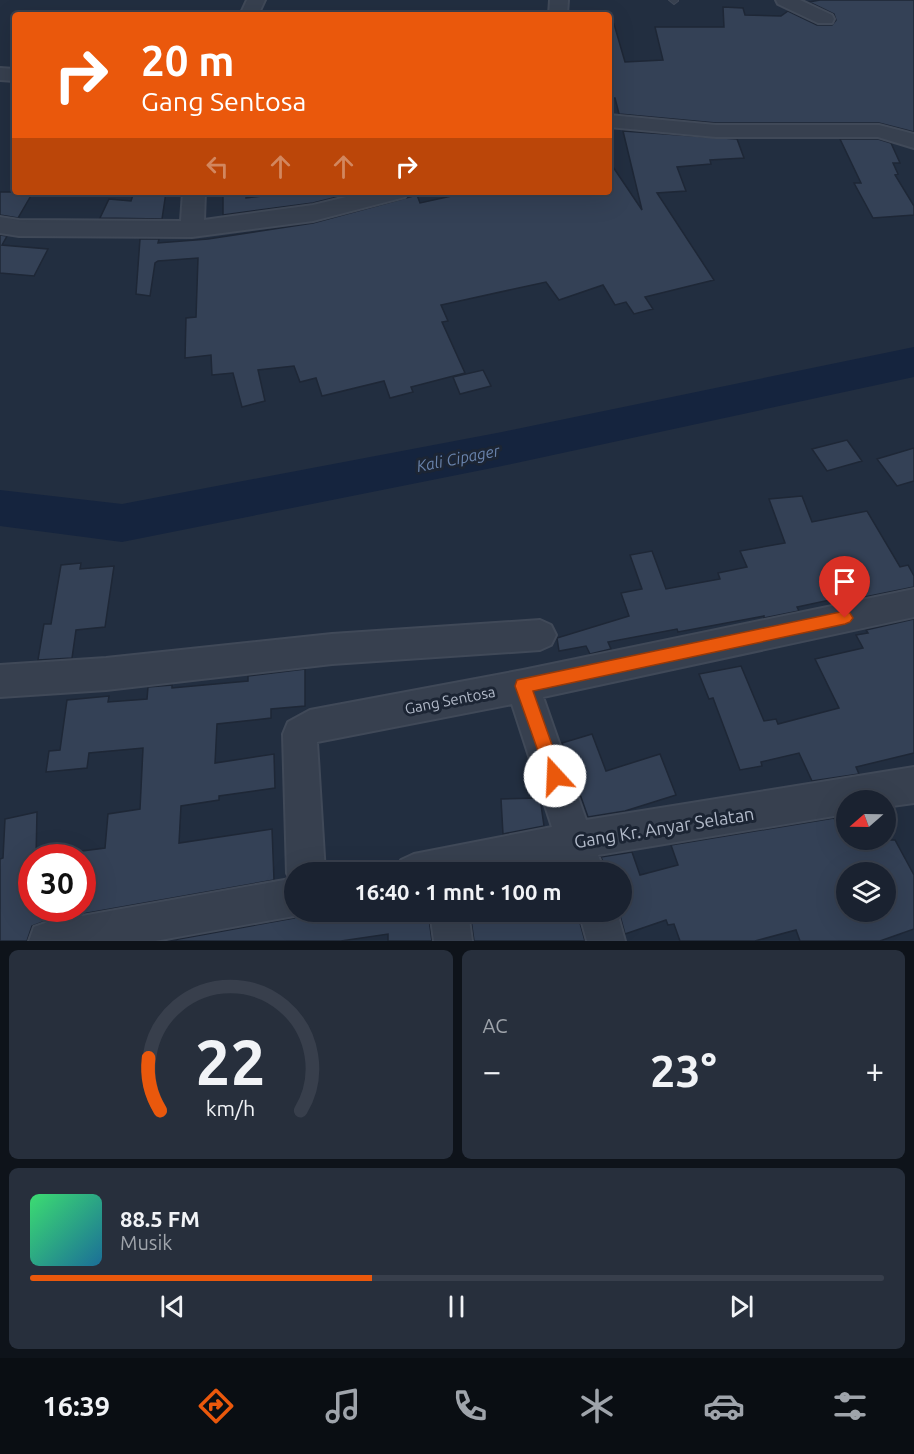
<!DOCTYPE html>
<html lang="id">
<head>
<meta charset="utf-8">
<style>
	body { margin:0; font-family:Ubuntu,sans-serif; background:#272f3c; color:#f1f3f6; height:100vh; display:flex; flex-direction:column; font-size:22px; white-space:nowrap }
	* { box-sizing:border-box; margin:0 }
	p { font-size:20px; color:#9fa4ab }
	.icon { flex:none; width:33px; height:33px; fill:none; stroke:currentColor; stroke-width:2; stroke-linecap:round; stroke-linejoin:round }
	.map { position:relative; height:941px; overflow:hidden }
	.panel { display:flex; flex-direction:column; gap:9px; padding:9px; background:#0e131a; flex:1 }
	.panel>* { flex:none }
	.hud { position:absolute; left:12px; top:12px; width:600px; height:183px; border-radius:6px; box-shadow:0 6px 24px #0002,0 0 0 2px #383f4c; background:#ea580c; color:#fff; overflow:hidden }
	.needle { width:39px; rotate:250deg }
	.buttons { position:absolute; left:836px; top:790px; display:grid; gap:12px }
	.buttons a { display:grid; place-items:center; width:60px; height:60px; border-radius:50%; background:#1a2230; box-shadow:0 6px 24px #0002,0 0 0 2px #383f4c; font-size:30px }
	.speed { position:absolute; left:18px; top:844px; display:flex; gap:12px; font-size:30px; font-weight:700; text-align:center }
	.speed>* { display:grid; place-content:center; width:78px; height:78px; border-radius:50%; background:#1a2230; box-shadow:0 6px 24px #0002,0 0 0 2px #383f4c; line-height:1 }
	.speed .limit { border:9px solid #d22; background:#fff; color:#111 }
	.pin { position:absolute; display:grid; place-items:center; width:51px; height:51px; color:#fff; margin:-62px -26px; border-radius:50% 50% 50% 0; rotate:-45deg; box-shadow:0 0 6px #0007 }
	.pin .icon { rotate:45deg }
	.me { position:absolute; width:66px; margin:-33px; rotate:340deg; stroke-linejoin:round; filter:drop-shadow(0 0 4px #0008) }
	.turn { display:flex; align-items:center; gap:21px; height:126px; padding:0 30px; font-size:27px }
	.turn .icon { width:78px; height:78px; stroke-width:2.5 }
	.turn b { display:block; font-size:42px; line-height:51px }
	.lanes { display:flex; align-items:center; height:57px; padding:0 30px; background:#0003; justify-content:center; gap:30px; direction:ltr }
	.lanes .off { opacity:.35 }
	.big { font-size:45px; font-weight:600; line-height:1.1 }
	.panel .tile { flex:1; display:flex; flex-direction:column; justify-content:center; gap:9px; min-width:0; padding:0 21px; border-radius:9px; background:#272f3c }
	.panel .dial { align-items:center; gap:0 }
	.dial svg { height:156px; overflow:visible; fill:none; stroke:#383f4c; stroke-width:7; stroke-linecap:round; text-anchor:middle }
	.dial text { fill:#f1f3f6; stroke:none }
	.song { display:flex; align-items:center; gap:18px }
	.cover { width:72px; height:72px; border-radius:9px; background:linear-gradient(135deg,hsl(140 70% 55%),hsl(200 70% 35%)) }
	.played { height:6px; border-radius:3px; background:linear-gradient(90deg,#ea580c 40%,#383f4c 40%) }
	.keys { display:flex; justify-content:space-around; direction:ltr }
	.heat { display:flex; justify-content:space-between; align-items:center; font-size:33px; direction:ltr }
	.panel .tiles { flex:1; display:grid; gap:9px; grid-template-columns:1fr 1fr }
	.tile:last-child { grid-column:span 2 }
	.trip { position:absolute; left:284px; top:862px; width:348px; height:60px; border-radius:30px; background:#1a2230; box-shadow:0 6px 24px #0002,0 0 0 2px #383f4c; font-weight:600; line-height:60px; text-align:center }
	.dock { display:flex; height:96px; justify-content:space-around; align-items:center; background:#0a0e13; color:#9fa4ab }
	.dock .icon { width:42px; height:42px }
	.dock .selected { color:#ea580c }
	.dock b { font-size:27px; color:#f1f3f6 }
	.map>svg:first-child { display:block }
</style>
</head>
<body>
<div class="map">
<svg width="914" height="941" viewBox="0 0 914 941">
	<rect width="100%" height="100%" fill="#222e40"/>
	<g fill="none" stroke-linecap="round" stroke-linejoin="round">
		<!-- river -->
		<path fill="#15243e" fill-rule="evenodd" d="M914 347V377L502 466 122 542 0 526V490L122 504 502 432Z"/>
	</g>
	<!-- building -->
	<path fill="#344156" stroke="#1e2736" stroke-width="1.5" fill-rule="evenodd" d="M820 0H914V132L879 123H716L619 114 615 98H609V25L614 24 625 62 663 60 655 27H724L723 7 743 8 745 15 781 16 788 11 817 25H832L836 20 834 14 809 2Z
		M623 131 737 139 744 158 710 160 711 164 677 167 686 191 657 193 714 280 645 297 653 309 634 314 626 302 615 305 603 285 559 300 546 282 441 305 448 321 442 322 465 373 411 387 413 392 390 398 384 381 322 396 316 378 300 382 294 366 258 370 265 401 242 407 233 373 212 375 211 355 185 358 186 318 196 317 198 258 158 261 155 263 150 296 136 294 140 239H159L158 243 208 239 313 223 417 195 420 203 470 192H609V161L642 210Z
		M840 139H878L891 143 900 163H893L898 174 895 175 914 206V215L873 218 854 183H861Z
		M0 192H33L18 218 0 215Z
		M134 192H166L162 219 100 218 109 199 131 201Z
		M223 192H246V198L295 192H357L313 203 223 215Z
		M0 235 7 236 2 245 48 249 34 276 0 273Z
		M483 370 491 386 460 394 453 377Z
		M847 440 862 461 827 471 812 449Z
		M914 448V481L897 486 877 459Z
		M802 496 812 522 867 511 900 567 908 565 914 576V587L850 600 848 596 797 607 799 611 764 618V616L678 632 677 629 608 642 611 649 590 654 586 646 559 651 557 638 629 616 621 593 642 589 630 555 652 551 666 589 720 579 718 573 747 567 740 551 785 543 769 499Z
		M81 563 80 569 114 566 105 627 76 630 72 658 38 660 44 624H51L61 565Z
		M914 619V753L856 767 859 774 812 781 799 753 761 762 762 766 740 770 713 698 709 699 699 674 741 666 764 721 776 719 778 724 839 708 815 659 863 648 856 635 868 633 866 630Z
		M305 669V706L271 709V718L217 724 215 763 274 754 275 788 219 796V800L181 806 179 843 272 829 274 880 48 920 32 926 27 941H0V859L3 858 5 819 37 812 36 858H32V909H82V851L105 848 108 814 140 809 143 748 89 753 87 768 46 772 49 751 60 750 67 700 109 696 108 702 147 699 148 687 172 685V688L248 681V676Z
		M592 734 606 771 660 754 676 795 625 811 588 817 562 743Z
		M540 798 544 826 503 834 501 799Z
		M834 818 844 840H895L914 875V929L880 941H800L796 930 755 941H680L674 924 668 925 666 920 625 934 619 912 621 873H607L601 857 632 852 640 875 678 865 671 845ZM846 873H885V912H846Z
		M305 912H428L432 941H388V934L341 941H168L294 918Z
		M470 912H519L521 923 558 917 557 912H577L585 941H474Z"/>
	<g fill="none" stroke-linecap="round" stroke-linejoin="round">
		<defs>
			<path id="service" d="M669 0H678V1L674 4Z"/>
			<path id="minor" d="M247 0H265L258 15H240Z
				M550 0H568L567 15H549Z
				M776 0H800L832 15 834 19 832 23H818L778 4Z
				M0 68 15 69V81L0 80Z
				M609 115 716 125H879L914 134V148L878 137H716L609 127Z
				M183 192H205L204 220 313 205 367 192H408L405 197 313 221 192 237 19 236 0 233V217L19 220 181 221Z
				M914 589V617L543 697 586 820 914 767V803L885 807V801H846V814L598 855 605 873H567L564 861 505 873H395L401 860 414 854 552 827 512 704 317 742 325 873H294V912H303L294 916 155 941H29L34 927 48 922 290 879 287 873 283 734 288 722 310 710 523 670Z
				M540 620 551 625 556 635 551 645 540 650 332 664 106 690 0 697V665L106 658 332 634Z
				M430 912H468L472 941H434Z
				M579 912H617L625 941H587Z"/>
		</defs>
		<!-- service casing -->
		<use href="#service" stroke="#404958" stroke-width="2"/>
		<!-- minor casing -->
		<use href="#minor" stroke="#404958" stroke-width="4"/>
		<!-- service -->
		<use href="#service" fill="#37404f" fill-rule="evenodd"/>
		<!-- minor -->
		<use href="#minor" fill="#37404f" fill-rule="evenodd"/>
	</g>
	<!-- route -->
	<path fill="#ea580c" stroke="#983908" stroke-width="1.5" d="M845 611 850 613 853 618 850 622 845 624 533 691 563 776 561 782 555 784 549 782 515 686 517 680Z"/>
	<g text-anchor="middle" dominant-baseline="central" stroke-width="6" stroke-linejoin="round" paint-order="stroke">
		<!-- street labels -->
		<g font-size="15" fill="#b3bbca" stroke="#1c2534">
			<text transform="translate(450 700) rotate(-11)">Gang Sentosa</text>
		</g>
		<!-- water labels -->
		<g font-size="16" font-style="italic" fill="#6983ac" stroke="#1c2534">
			<text transform="translate(458 458) rotate(-11)">Kali Cipager</text>
		</g>
		<!-- near-street labels -->
		<g font-size="18" fill="#b3bbca" stroke="#1c2534">
			<text transform="translate(664 827) rotate(-9)">Gang Kr. Anyar Selatan</text>
		</g>
	</g>
</svg>
<div class="buttons">
<a><svg class="needle" viewBox="-14 -14 28 28"><path d="M0-13l5 13h-10z" fill="#e53935"/><path d="M0 13l5-13h-10z" fill="#9fa4ab"/></svg></a>
<a><svg class="icon" aria-label="layers" viewBox="0 0 24 24"><path d="M12 4l9 5-9 5-9-5zM3 14l9 5 9-5"/></svg></a>
</div>
<div class="speed"><div class="limit">30</div></div>
<div class="pin" style="left:845px;top:618px;background:#d93025"><svg class="icon" aria-label="arrive" viewBox="0 0 24 24"><path d="M6 21V4h12l-3 4 3 4H6"/></svg></div>
<svg class="me" style="left:555px;top:776px" viewBox="-20 -20 40 40"><circle r="19" fill="#fff"/><path d="M0-13L10 11 0 6-10 11z" fill="#ea580c"/></svg>
<div class="trip">16:40 · 1 mnt · 100 m</div>
<div class="hud">
<div class="turn"><svg class="icon" aria-label="right" viewBox="0 0 24 24"><path d="M7 20v-9h11M14 6l5 5-5 5"/></svg><div><b>20 m</b>Gang Sentosa</div></div>
<div class="lanes"><svg class="icon off" aria-label="left" viewBox="0 0 24 24"><path d="M17 20v-9H6M10 6l-5 5 5 5"/></svg><svg class="icon off" aria-label="ahead" viewBox="0 0 24 24"><path d="M12 20V5M6 11l6-6 6 6"/></svg><svg class="icon off" aria-label="ahead" viewBox="0 0 24 24"><path d="M12 20V5M6 11l6-6 6 6"/></svg><svg class="icon" aria-label="right" viewBox="0 0 24 24"><path d="M7 20v-9h11M14 6l5 5-5 5"/></svg></div>
</div>
</div>
<section class="panel">
<div class="tiles">
<div class="tile dial"><svg viewBox="0 0 100 80">
<path d="M14 69A42 42 0 1 1 86 69"/>
<path d="M14 69A42 42 0 0 1 8 42" stroke="#ea580c"/>
<text x="50" y="56" font-size="32" font-weight="700">22</text>
<text x="50" y="72" font-size="11">km/h</text>
</svg></div>
<div class="tile"><p>AC</p>
<div class="heat"><a>−</a><b class="big">23°</b><a>+</a></div>
</div>
<div class="tile">
<div class="song"><i class="cover"></i><div><b>88.5 FM</b><p>Musik</p></div></div>
<div class="played"></div>
<div class="keys"><svg class="icon" aria-label="previous" viewBox="0 0 24 24"><path d="M18 5L8 12l10 7zM5 5v14"/></svg><svg class="icon" aria-label="pause" viewBox="0 0 24 24"><path d="M8 5v14M16 5v14"/></svg><svg class="icon" aria-label="next" viewBox="0 0 24 24"><path d="M6 5l10 7-10 7zM19 5v14"/></svg></div>
</div>
</div>
</section>
<nav class="dock">
<b>16:39</b>
<svg class="icon selected" aria-label="directions" viewBox="0 0 24 24"><path d="M12 3l9 9-9 9-9-9zM9 14v-3h6M13 9l2 2-2 2"/></svg>
<svg class="icon" aria-label="music" viewBox="0 0 24 24"><path d="M9 18V5l10-2v13"/><circle cx="6" cy="18" r="3"/><circle cx="16" cy="16" r="3"/></svg>
<svg class="icon" aria-label="phone" viewBox="0 0 24 24"><path d="M5 4h4l2 5-3 2q2 4 5 5l2-3 5 2v4C11 20 4 13 5 4z"/></svg>
<svg class="icon" aria-label="climate" viewBox="0 0 24 24"><path d="M12 3v18M4 7l16 10M4 17L20 7"/></svg>
<svg class="icon" aria-label="car" viewBox="0 0 24 24"><path d="M5 17H2v-5l4-1 3-4h7l3 4 3 1v5h-3M9 17h6M6 11h13"/><circle cx="7" cy="17" r="2"/><circle cx="17" cy="17" r="2"/></svg>
<svg class="icon" aria-label="filters" viewBox="0 0 24 24"><path d="M4 7h16M4 17h16"/><circle cx="9" cy="7" r="2"/><circle cx="15" cy="17" r="2"/></svg>
</nav>
</body>
</html>
